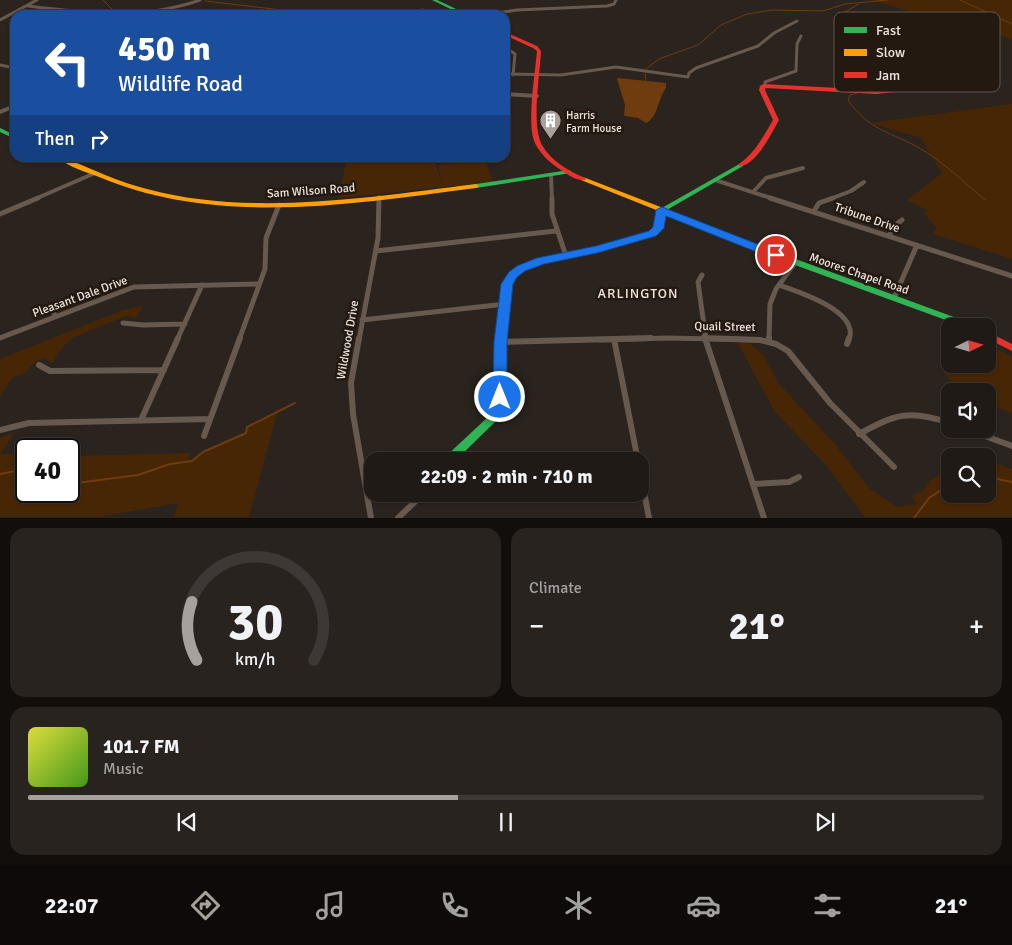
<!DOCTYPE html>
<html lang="en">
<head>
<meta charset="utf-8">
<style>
	body { margin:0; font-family:Signika,sans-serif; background:#28231f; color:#f1f3f6; height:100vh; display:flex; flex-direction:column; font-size:19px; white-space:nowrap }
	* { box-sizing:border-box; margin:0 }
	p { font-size:16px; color:#a2a1a1 }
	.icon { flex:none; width:28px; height:28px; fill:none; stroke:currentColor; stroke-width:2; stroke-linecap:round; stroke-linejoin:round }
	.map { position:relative; height:518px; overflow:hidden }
	.panel { display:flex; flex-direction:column; gap:10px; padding:10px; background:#120e0c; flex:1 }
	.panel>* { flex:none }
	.hud { position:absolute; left:10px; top:10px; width:500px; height:152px; border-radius:15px; box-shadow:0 1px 4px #0004,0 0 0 1px #3d3835; background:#1a4fa0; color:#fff; overflow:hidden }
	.needle { width:32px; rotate:85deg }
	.controls { position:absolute; left:941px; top:318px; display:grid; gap:10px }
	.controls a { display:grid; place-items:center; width:55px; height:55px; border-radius:10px; background:#201a16; box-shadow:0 1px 4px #0004,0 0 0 1px #3d3835; font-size:25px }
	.speed { position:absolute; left:15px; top:438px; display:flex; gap:10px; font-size:25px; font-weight:700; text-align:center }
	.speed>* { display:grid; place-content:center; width:65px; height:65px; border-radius:50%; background:#201a16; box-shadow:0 1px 4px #0004,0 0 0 1px #3d3835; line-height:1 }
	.speed .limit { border:2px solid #111; border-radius:8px; background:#fff; color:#111 }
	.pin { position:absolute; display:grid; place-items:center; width:42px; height:42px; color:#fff; margin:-21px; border:2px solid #fff; border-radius:50%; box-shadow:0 1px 5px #0007 }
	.me { position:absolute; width:55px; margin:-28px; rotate:0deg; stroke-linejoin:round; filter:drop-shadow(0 0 4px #0008) }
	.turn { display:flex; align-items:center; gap:18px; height:105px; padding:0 25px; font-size:22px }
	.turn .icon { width:65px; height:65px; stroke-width:2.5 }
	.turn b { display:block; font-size:35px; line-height:42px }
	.then { display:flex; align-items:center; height:48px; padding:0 25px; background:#0003; gap:10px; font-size:19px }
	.big { font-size:38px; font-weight:800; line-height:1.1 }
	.panel .tile { flex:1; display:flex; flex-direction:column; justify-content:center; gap:8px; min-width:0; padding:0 18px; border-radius:15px; background:#28231f }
	.panel .dial { align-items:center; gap:0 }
	.dial svg { height:130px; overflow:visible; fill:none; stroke:#3d3835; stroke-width:7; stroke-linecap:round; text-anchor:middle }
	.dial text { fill:#f1f3f6; stroke:none }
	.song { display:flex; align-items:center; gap:15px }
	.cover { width:60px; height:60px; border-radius:8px; background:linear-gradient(135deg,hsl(60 70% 55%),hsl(100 70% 35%)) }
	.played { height:5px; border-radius:2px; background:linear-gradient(90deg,#a8a09b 45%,#3d3835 45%) }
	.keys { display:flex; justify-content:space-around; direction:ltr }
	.heat { display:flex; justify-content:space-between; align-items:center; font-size:28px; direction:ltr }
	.panel .tiles { flex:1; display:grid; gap:10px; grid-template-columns:1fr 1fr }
	.tile:last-child { grid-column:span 2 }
	.trip { position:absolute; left:364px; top:452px; width:285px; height:50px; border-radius:15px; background:#201a16; box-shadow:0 1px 4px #0004,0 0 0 1px #3d3835; font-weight:800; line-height:50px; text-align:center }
	.tabs { display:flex; height:80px; justify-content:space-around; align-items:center; background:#0d0a09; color:#a2a1a1 }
	.tabs .icon { width:35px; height:35px }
	.tabs .on { color:#a8a09b }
	.tabs b { font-size:22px; color:#f1f3f6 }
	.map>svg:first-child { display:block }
</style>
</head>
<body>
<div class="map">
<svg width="1012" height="518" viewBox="0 0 1012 518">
	<rect width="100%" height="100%" fill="#2a231e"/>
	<!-- green -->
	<path fill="#472606" d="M871 0H1012V39L891 6Z
		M1012 104V259L933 234 937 227 923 213 928 211 907 200 942 173 921 138 870 123Z
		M347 158H434L442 183 438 165 486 160 493 182 338 198Z
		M143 306 136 318 126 316 72 338 61 349 52 363 45 359C37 360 30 364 27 372L13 377 0 397V359L123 310Z
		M737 342 750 343 763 355 779 384 835 444 869 488 897 507 917 504 911 496 923 491 930 481 941 474 945 458H950V494H988V460L1012 469V517H865L825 464 775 412Z
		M988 344 1012 357V413L988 404V391H959L945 374 939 362 979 369 980 364H988Z
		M277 413 249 517H174L178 503 100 517H0V438L14 432 1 454H18L26 457V491H69V456L191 453 187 461H192L203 452 246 433 247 427Z"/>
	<!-- water -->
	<path fill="#6e3c0d" d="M618 78 666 83V88C658 98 658 118 646 123L638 118 624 116 625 105 617 79Z"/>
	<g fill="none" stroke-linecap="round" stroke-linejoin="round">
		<!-- stream-far1 -->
		<path stroke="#6e3c0d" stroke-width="1" d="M103 0 112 9 119 11
			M960 0 1012 24
			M205 1 324 15
			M977 18 987 13
			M646 69 659 59 698 45 721 25 747 14 772 10 823 11 845 4 888 0
			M645 74 646 82
			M857 89 844 82V78C847 76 852 74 854 71 861 60 843 34 839 22L843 13 859 4
			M857 93 850 95 848 100C869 131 892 132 921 149 941 160 967 185 985 200
			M267 158 275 161"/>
		<!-- stream -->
		<path stroke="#6e3c0d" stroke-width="2" d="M0 474 26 469
			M988 477 1012 482
			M69 484 138 475 170 464 192 461 203 452 246 433 247 427 295 403
			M914 518 929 498 950 484"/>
		<!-- street-far3 -->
		<path stroke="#67594d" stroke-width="3" d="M28 6C86 13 144 20 200 0
			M422 10 437 15
			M484 15 517 10 607 6 614 4 616 0
			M0 20 37 0
			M505 47 515 54 513 75
			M0 65 15 68
			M505 74 561 75 616 67 688 77 689 73 696 68 758 46 774 33 797 21
			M765 86V82L796 71 797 44 801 36"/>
		<!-- street-far2 -->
		<path stroke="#67594d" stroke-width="4" d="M505 94 537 96
			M0 112 15 106
			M551 175 552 199
			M715 180 774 199
			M754 191 766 178 803 168
			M35 199 95 173
			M379 199V197
			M830 199 851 191 864 182"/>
		<!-- street-far1 -->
		<path stroke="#67594d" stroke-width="5" d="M552 198V214L566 256
			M770 198 1012 276
			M814 211 819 203 833 198
			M0 214 38 198
			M889 236 894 226 902 220
			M376 251 556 231
			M702 275 698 282 706 340
			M779 285C799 292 860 311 849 340
			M894 298 917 245
			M51 305 55 316
			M362 320 505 304
			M123 323 143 325 185 324
			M0 338 134 287 259 284
			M177 340 202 285
			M239 340 265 269 266 238 279 205
			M359 340 378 238 379 198
			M599 340 668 338 761 340
			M769 340 770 304 776 289 795 263"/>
		<!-- street -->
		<path stroke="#67594d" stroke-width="6" d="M359 338 351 383 353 414 371 518
			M703 338 760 340 776 344 788 351 830 403 894 467
			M705 338 764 518
			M614 339 638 461
			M769 341V338
			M501 342 651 338
			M847 344 849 338
			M39 365 50 371 164 370
			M141 420 178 338
			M966 429 1012 446
			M0 430 29 423 210 419
			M859 434C896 414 909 409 950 423
			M204 436 240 338
			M640 471 649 518
			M753 484 789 482 799 477
			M398 518 423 494"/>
		<!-- fast -->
		<path fill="#30b455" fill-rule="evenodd" d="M432 0H437L469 15H463Z
			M0 128 15 135V139L0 132Z
			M741 163 743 164V166L665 211 659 234 597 251 536 265 524 271 514 279 510 292 506 330 504 405 494 423 455 461H443L444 458 488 417 494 405 498 330 502 292 507 276 518 267 531 261 596 247 653 231 660 209Z
			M569 170 571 171V173L476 188 473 186 476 184Z
			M784 257H790L973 324 974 326H962L784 261 783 259Z"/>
		<!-- slow -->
		<path fill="#ff9f0a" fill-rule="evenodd" d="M58 158H65C92 169 118 182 147 189 249 217 372 197 476 184L479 186 476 188C352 204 218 227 99 177 86 172 69 167 58 158Z
			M583 177 790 257 791 259 790 261H784L581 180 580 179Z"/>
		<!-- jam -->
		<path fill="#e5322d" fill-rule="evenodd" d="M505 32 537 46 541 51C540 75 531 124 542 145 551 161 569 171 585 178L586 179 585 180C577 181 568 175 561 170 550 163 539 153 534 141 527 120 535 75 537 51L533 48 505 35Z
			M763 84 876 90 935 84 938 86 935 88 876 94 765 88V90L779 120C772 133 755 167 739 166V164C755 153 763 137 773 120L759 90 760 86Z
			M988 332 1012 344V351L988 339Z"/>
	</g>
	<!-- route -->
	<path fill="#1a73e8" stroke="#114b97" d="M662 207 780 253 782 255 776 259 772 258 666 216 664 228 656 236 597 253 544 264 525 271 517 277 513 284 507 342V397L505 401 500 403 495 401 493 397 494 342 501 284 509 272 517 266 537 258 596 246 649 231 653 227 656 210Z"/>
	<!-- icons -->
	<defs>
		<symbol id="building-pin" viewBox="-11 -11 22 30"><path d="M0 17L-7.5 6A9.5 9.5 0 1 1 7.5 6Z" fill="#a8a09b" stroke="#241911"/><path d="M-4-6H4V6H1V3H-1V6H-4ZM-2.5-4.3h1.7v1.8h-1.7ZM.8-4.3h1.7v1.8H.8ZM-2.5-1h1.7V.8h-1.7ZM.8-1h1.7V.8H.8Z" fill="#fff"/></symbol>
	</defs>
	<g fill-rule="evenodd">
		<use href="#building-pin" x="538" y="108" width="25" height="34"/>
	</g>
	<g text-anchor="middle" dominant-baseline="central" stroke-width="5" stroke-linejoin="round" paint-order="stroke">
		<!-- far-poi labels -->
		<g font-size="11" fill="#ece4df" stroke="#241911" text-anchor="start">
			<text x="566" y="115">Harris<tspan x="566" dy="13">Farm House</tspan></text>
		</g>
		<!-- street labels -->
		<g font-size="12" fill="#ece4df" stroke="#241911">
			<text transform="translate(311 191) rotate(-4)">Sam Wilson Road</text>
			<text transform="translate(867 218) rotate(19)">Tribune Drive</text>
			<text transform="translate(859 274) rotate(19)">Moores Chapel Road</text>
			<text transform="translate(80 297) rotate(-20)">Pleasant Dale Drive</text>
			<text transform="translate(725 327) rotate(1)">Quail Street</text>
			<text transform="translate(348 340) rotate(-80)">Wildwood Drive</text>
		</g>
		<!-- neighbourhood labels -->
		<g font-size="14" letter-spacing="1" fill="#ece4df" stroke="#241911">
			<text x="638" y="293">ARLINGTON</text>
		</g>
	</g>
	<!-- legend -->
	<rect x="834" y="12" width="166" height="80" rx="8" fill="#241911" stroke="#60564f" stroke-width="1"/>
	<rect x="844" y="27" width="23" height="6" fill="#30b455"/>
	<rect x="844" y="49" width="23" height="7" fill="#ff9f0a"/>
	<rect x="844" y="72" width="23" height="6" fill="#e5322d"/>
	<g font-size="14" fill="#ece4df">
		<text x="876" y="35">Fast</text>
		<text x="876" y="57">Slow</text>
		<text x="876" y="80">Jam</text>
	</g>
</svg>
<div class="controls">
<a><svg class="needle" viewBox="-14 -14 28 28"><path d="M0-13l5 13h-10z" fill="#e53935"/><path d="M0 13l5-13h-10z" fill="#a2a1a1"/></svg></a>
<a><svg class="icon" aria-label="sound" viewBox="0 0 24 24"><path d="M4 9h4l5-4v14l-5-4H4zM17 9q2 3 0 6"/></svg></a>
<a><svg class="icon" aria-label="search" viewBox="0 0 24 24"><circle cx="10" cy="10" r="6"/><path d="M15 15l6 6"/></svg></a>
</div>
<div class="speed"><div class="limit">40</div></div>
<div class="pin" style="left:776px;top:255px;background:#d93025"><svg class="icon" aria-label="arrive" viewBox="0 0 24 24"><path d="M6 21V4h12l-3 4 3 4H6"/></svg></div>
<svg class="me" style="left:500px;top:397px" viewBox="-20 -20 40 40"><circle r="17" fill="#1a73e8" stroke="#fff" stroke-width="3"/><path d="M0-11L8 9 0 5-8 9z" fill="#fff"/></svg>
<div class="trip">22:09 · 2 min · 710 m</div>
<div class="hud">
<div class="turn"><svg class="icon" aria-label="left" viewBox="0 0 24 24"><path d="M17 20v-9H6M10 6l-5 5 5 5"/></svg><div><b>450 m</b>Wildlife Road</div></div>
<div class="then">Then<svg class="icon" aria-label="right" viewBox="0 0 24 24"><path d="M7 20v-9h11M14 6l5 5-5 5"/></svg></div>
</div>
</div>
<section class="panel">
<div class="tiles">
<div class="tile dial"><svg viewBox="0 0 100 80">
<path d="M14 69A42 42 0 1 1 86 69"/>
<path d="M14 69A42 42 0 0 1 11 33" stroke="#a8a09b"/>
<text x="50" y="56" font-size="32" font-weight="700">30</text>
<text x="50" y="72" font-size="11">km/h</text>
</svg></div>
<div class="tile"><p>Climate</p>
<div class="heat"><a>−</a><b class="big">21°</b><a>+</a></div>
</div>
<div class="tile">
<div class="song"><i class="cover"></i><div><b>101.7 FM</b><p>Music</p></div></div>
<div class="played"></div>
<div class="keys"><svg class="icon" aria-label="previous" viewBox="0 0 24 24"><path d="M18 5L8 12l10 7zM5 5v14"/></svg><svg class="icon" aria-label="pause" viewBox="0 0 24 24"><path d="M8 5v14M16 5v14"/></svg><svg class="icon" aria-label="next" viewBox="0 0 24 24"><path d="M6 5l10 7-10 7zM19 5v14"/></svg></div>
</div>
</div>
</section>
<nav class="tabs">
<b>22:07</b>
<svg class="icon on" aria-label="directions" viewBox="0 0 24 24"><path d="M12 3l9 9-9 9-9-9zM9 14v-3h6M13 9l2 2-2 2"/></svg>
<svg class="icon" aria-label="music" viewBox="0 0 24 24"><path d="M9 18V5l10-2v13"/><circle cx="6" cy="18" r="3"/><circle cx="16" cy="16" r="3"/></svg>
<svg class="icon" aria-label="phone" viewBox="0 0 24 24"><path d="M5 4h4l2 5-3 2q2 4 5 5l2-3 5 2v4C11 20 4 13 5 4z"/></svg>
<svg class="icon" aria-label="climate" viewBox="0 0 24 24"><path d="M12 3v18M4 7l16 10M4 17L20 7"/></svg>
<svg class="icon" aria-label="car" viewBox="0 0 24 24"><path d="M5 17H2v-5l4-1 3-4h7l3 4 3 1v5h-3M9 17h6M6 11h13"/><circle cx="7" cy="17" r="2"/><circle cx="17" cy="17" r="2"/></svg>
<svg class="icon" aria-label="filters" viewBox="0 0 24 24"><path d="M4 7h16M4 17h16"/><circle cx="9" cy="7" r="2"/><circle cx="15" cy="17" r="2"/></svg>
<b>21°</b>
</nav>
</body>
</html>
